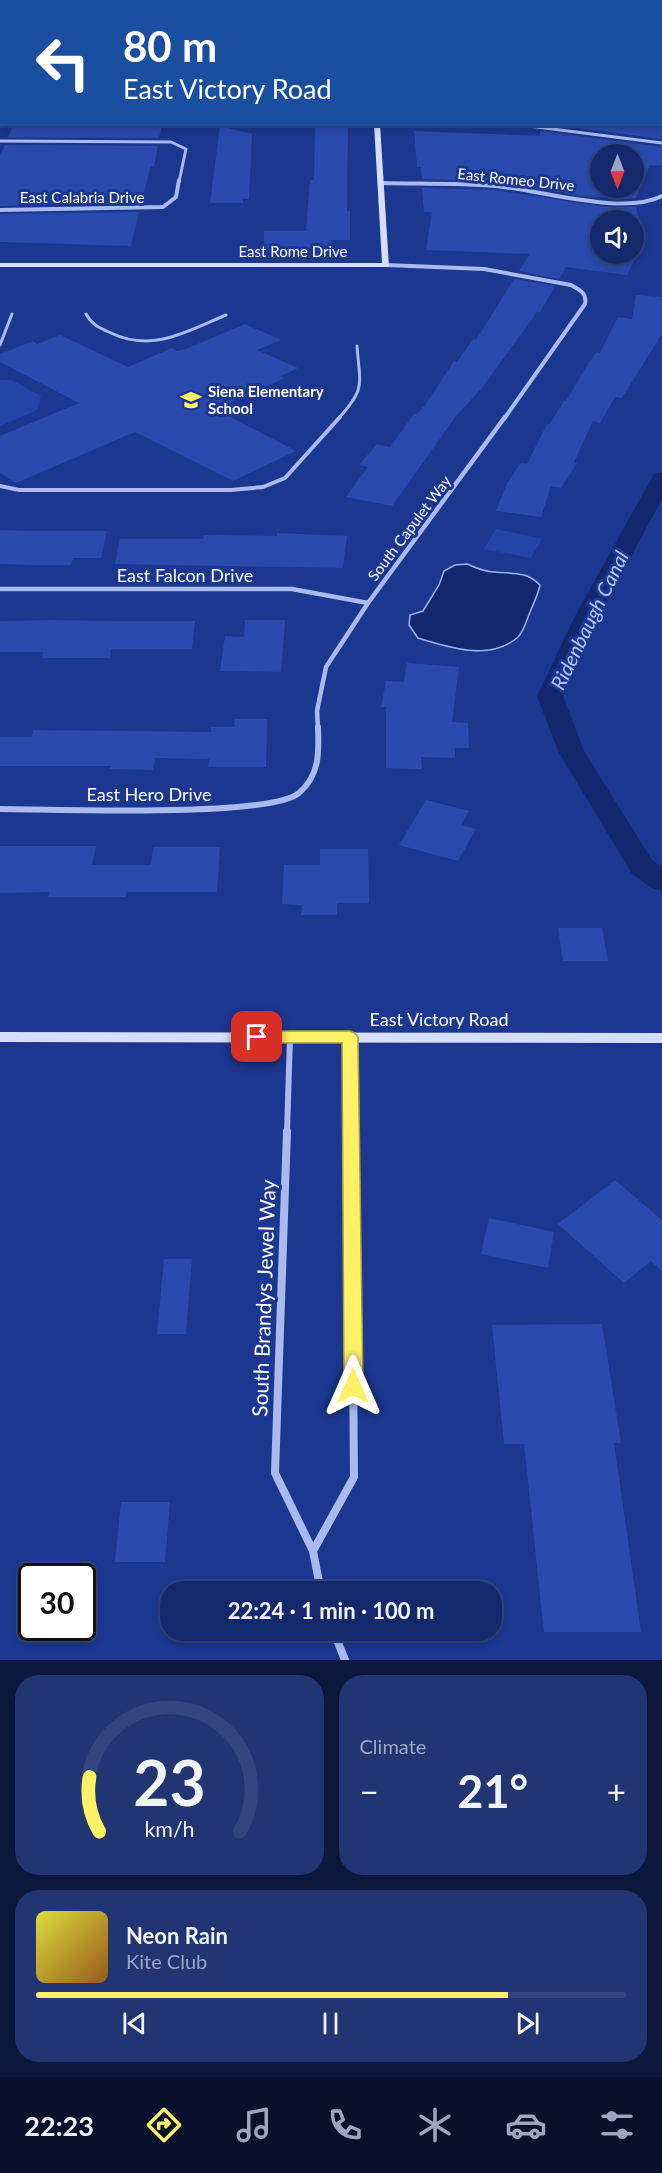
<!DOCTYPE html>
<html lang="en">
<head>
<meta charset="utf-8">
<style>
	body { margin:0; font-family:Lato,sans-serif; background:#213573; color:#f1f3f6; height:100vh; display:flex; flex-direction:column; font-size:22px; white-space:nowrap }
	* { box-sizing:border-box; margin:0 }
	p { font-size:20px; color:#9da6c1 }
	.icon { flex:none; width:33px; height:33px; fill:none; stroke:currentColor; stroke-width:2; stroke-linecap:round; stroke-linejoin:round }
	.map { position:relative; height:1660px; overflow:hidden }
	.side { display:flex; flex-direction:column; gap:15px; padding:15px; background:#0b173b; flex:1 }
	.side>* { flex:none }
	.top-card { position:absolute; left:0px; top:0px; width:663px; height:126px; box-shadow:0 3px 9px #0003,0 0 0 2px #33457e; background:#1a4fa0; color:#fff; overflow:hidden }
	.needle { width:39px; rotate:180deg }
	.tools { position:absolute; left:590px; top:144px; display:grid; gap:12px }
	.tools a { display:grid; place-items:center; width:54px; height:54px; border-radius:50%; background:#14296b; box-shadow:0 3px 9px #0003,0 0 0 2px #33457e; font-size:30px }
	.speed { position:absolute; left:18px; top:1563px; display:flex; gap:12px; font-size:30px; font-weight:700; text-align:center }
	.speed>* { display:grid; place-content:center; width:78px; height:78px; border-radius:50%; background:#14296b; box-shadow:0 3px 9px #0003,0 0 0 2px #33457e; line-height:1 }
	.speed .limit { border:3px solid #111; border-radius:9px; background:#fff; color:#111 }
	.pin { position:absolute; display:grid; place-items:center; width:51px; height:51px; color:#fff; margin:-26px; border-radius:12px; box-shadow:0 3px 9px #0006 }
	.me { position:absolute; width:66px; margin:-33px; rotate:0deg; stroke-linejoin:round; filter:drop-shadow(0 0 4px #0008) }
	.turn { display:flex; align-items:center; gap:21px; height:126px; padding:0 24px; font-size:27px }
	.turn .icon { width:78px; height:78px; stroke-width:2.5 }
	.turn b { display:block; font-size:42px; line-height:51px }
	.big { font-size:45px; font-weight:700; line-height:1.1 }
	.side .widget { flex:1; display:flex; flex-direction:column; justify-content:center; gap:9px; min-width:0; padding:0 21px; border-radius:24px; background:#213573 }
	.side .dial { align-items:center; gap:0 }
	.dial svg { height:156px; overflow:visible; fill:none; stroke:#33457e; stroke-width:7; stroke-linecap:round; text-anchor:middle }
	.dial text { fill:#f1f3f6; stroke:none }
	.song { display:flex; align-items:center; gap:18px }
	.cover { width:72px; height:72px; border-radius:9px; background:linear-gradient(135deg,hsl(60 70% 55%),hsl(30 70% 35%)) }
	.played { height:6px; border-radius:3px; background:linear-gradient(90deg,#fff165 80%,#33457e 80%) }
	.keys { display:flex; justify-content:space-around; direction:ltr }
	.heat { display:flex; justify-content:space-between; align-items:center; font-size:33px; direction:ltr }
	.side .tiles { flex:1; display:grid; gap:15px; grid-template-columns:1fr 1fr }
	.widget:last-child { grid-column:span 2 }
	.trip { position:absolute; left:160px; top:1581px; width:342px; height:60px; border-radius:24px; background:#14296b; box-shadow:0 3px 9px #0003,0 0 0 2px #33457e; font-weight:700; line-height:60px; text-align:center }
	.tabs { display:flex; height:96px; justify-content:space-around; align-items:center; background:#08102b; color:#9da6c1 }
	.tabs .icon { width:42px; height:42px }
	.tabs .selected { color:#fff165 }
	.tabs b { font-size:27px; color:#f1f3f6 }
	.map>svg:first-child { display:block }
</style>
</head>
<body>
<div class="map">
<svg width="662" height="1660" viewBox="0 0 662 1660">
	<rect width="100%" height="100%" fill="#1b378f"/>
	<!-- green -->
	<path fill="#2445a8" d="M0 380H12L41 396 37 410 0 426Z
		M496 529 542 539 531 558 484 549Z"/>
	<!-- water -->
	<path fill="#12276d" stroke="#9bb2f0" stroke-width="1.5" d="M467 564C476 568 485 572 495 572 513 574 526 571 540 585 538 595 534 602 530 612 527 619 524 631 518 637 490 662 449 647 418 638L409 625 410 615 423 611 439 585 444 571 455 565Z"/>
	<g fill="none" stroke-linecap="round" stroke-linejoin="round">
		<!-- canal -->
		<path fill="#12276d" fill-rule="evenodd" d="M662 473V499L598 618 563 696 584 751 652 860 662 867V891L652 888 632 874 558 751 537 696 574 618 651 479 654 474Z"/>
	</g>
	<!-- building -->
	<path fill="#2a4bad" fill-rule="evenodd" d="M14 124H162L159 138 8 137Z
		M315 124H348L347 211H350V240H331L330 252 264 251V231H306L310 180H314Z
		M547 124H662V139Z
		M220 126 252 134 249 199H243V203H210Z
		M414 131 540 136V131L662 147V166L650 165 636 198 626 199 582 196 496 182 422 179 421 167H417ZM600 154H633V188H600Z
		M5 145 158 146 154 166H151L141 203 0 206V155Z
		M422 188 495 190 604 207H636L644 239 627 275 566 267 559 279 519 271 530 254 426 250 432 212H424ZM600 220H633V254H600Z
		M139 212 131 246 0 242V214Z
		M514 279 555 286 540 312H537L482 388 456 416 392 506 346 497 368 467 359 465 377 444 390 447 414 414H417L426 404 454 361 457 362 473 339 476 340Z
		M636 295 662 297V334L622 398 615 397 600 423 593 421 574 462 577 463 561 488 551 486 541 517 496 511 507 483 521 463 527 464 547 424H550L564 401H566L586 367 597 352 600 353 618 317 632 319Z
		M245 324 281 340 257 350 298 368 281 376 285 378 215 409 296 451 233 481 135 432 16 483 0 473V436L79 403 0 362V354L33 341 37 344 60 335 128 367 172 348 177 351 186 349Z
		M0 530 25 531H107L101 558H73L71 565H33L0 564Z
		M277 533 347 536 343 568 115 564 120 539H203L204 535 277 536Z
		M51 620 117 621H195L192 649H111L110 658H42L43 652H0V621Z
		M245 620H285L281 672 220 671 225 636 244 637Z
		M407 663 459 667 452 722 468 723 469 748H455V758L421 757 422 769 386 768V707H381L386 681 404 682Z
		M235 719H267L266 767H208L209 759 155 758 153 770 110 769 111 766H0V737H32L33 730 211 732V727H234Z
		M426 800 469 811 461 825 476 829 458 861 399 845Z
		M0 846H96L92 865H151L153 847H220L217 892H127L126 897H48L49 892 0 893Z
		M320 849H368L369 903H337V915H301L302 905 282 904 284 865H320Z
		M558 928H602L608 961H563Z
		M615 1180 662 1220V1271L651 1261 624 1283 558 1224Z
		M489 1218 554 1232 548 1268 481 1254Z
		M164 1259H192L186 1334H157Z
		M602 1324 621 1443H614L641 1632H544L524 1444H504L492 1325Z
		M121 1502H170L165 1562H115Z"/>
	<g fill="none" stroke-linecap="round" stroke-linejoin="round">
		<!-- lane-far1 -->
		<path stroke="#a8baee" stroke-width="3" d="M86 314C92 325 100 328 111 333 152 353 188 331 226 315
			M0 345 12 314
			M338 419C366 388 360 386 357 346"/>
		<!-- lane -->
		<path stroke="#a8baee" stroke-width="4" d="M0 486 19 490H231L263 487 285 478 340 417"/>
		<!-- street-far4 -->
		<path stroke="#a8baee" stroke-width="3" d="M513 124 662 143
			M0 141 171 142 186 149 179 182"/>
		<!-- street-far3 -->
		<path stroke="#a8baee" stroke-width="4" d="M381 183C419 184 458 183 495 186 541 190 623 216 662 196
			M0 210 163 207 176 197 179 180
			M386 265 484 269 571 285C580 290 587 293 585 304L504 419"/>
		<!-- street-far2 -->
		<path stroke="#a8baee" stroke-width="4.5" d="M0 589H292L368 603
			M318 728 317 711 326 667 368 603 505 417"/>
		<!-- street-far1 -->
		<path stroke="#a8baee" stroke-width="6" d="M0 809C49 809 270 818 299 793 320 775 319 752 318 727
			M350 1037 351 1132
			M287 1132 290 1037"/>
		<!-- street -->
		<path stroke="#a8baee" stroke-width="8" d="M287 1131 275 1473 313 1551 321 1592
			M313 1551 354 1477 351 1131
			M333 1630 345 1660"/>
		<!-- secondary -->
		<path fill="#d5defa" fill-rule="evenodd" d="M367 0H371L372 2H366Z
			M374 124H380L389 267H0V263H382Z
			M0 1032 662 1033V1043L0 1042Z"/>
	</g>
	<!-- route -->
	<path fill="#fff165" stroke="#a69d42" stroke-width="1.5" d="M257 1031H350L355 1033 358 1037 363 1386 360 1392 353 1395 347 1392 344 1386 342 1043H257L251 1041 249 1037 251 1033Z"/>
	<!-- icons -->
	<defs>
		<symbol id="school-bare" viewBox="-9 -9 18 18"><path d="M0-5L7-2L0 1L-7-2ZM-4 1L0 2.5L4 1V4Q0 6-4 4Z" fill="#fff165" stroke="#1b378f" stroke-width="2.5" paint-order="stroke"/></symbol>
	</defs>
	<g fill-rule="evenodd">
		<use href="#school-bare" x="176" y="385" width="30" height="30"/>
	</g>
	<g text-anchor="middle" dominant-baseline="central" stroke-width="6" stroke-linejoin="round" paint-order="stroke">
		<!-- far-street labels -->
		<g font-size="15" fill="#fff" stroke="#1b378f">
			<text transform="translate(516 179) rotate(6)">East Romeo Drive</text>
			<text x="82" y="197">East Calabria Drive</text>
			<text x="293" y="251">East Rome Drive</text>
			<text transform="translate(409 528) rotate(-53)">South Capulet Way</text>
		</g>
		<!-- far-poi labels -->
		<g font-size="15" font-weight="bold" fill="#fff" stroke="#1b378f" text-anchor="start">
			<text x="208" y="391">Siena Elementary<tspan x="208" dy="17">School</tspan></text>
		</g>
		<!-- street labels -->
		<g font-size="18" fill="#fff" stroke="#1b378f">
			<text x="185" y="575">East Falcon Drive</text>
			<text x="149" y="794">East Hero Drive</text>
			<text x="439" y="1019">East Victory Road</text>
		</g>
		<!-- water labels -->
		<g font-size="20" font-style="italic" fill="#b4c5f5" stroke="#1b378f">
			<text transform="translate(589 620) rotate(-64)">Ridenbaugh Canal</text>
		</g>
		<!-- near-street labels -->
		<g font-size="21" fill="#fff" stroke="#1b378f">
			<text transform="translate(263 1298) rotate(-88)">South Brandys Jewel Way</text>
		</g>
	</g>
</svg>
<div class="tools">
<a><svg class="needle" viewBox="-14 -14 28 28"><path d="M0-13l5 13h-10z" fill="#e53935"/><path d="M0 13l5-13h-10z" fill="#9da6c1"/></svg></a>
<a><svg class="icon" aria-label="sound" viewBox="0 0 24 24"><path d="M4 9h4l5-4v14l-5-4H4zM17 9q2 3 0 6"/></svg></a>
</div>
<div class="speed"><div class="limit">30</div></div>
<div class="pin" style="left:257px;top:1037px;background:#d93025"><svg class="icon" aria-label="arrive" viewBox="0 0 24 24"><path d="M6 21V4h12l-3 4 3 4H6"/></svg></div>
<svg class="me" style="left:353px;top:1386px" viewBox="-20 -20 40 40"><path d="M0-17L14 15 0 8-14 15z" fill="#fff165" stroke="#fff" stroke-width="4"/></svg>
<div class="trip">22:24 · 1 min · 100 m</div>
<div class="top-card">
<div class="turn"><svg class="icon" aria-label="left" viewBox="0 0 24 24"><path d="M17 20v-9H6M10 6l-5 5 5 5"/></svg><div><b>80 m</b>East Victory Road</div></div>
</div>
</div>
<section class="side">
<div class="tiles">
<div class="widget dial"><svg viewBox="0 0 100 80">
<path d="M14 69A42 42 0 1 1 86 69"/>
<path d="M14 69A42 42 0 0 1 9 41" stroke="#fff165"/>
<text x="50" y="56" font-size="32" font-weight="700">23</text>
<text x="50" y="72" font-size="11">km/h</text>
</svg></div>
<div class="widget"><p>Climate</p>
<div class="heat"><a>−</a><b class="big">21°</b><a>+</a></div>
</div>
<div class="widget">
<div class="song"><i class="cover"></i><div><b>Neon Rain</b><p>Kite Club</p></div></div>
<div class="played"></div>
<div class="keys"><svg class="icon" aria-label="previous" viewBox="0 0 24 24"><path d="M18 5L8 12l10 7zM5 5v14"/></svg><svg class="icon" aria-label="pause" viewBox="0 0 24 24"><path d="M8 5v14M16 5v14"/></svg><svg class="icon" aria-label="next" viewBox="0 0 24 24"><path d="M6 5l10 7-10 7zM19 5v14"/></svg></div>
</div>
</div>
</section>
<nav class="tabs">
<b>22:23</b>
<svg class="icon selected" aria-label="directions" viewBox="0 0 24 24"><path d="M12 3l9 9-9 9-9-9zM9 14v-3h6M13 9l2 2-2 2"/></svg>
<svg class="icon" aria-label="music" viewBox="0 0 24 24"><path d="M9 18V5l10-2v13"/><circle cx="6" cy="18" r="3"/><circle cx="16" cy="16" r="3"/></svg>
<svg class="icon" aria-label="phone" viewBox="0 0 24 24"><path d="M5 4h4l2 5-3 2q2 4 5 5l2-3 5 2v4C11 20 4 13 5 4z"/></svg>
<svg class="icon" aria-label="climate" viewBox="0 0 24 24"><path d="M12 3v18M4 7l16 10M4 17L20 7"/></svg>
<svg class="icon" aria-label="car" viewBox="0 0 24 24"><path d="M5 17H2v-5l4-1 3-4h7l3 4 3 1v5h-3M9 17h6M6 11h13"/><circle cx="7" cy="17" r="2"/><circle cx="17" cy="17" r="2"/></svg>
<svg class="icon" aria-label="filters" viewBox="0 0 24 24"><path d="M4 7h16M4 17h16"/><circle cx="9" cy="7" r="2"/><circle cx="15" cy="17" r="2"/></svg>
</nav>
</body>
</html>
